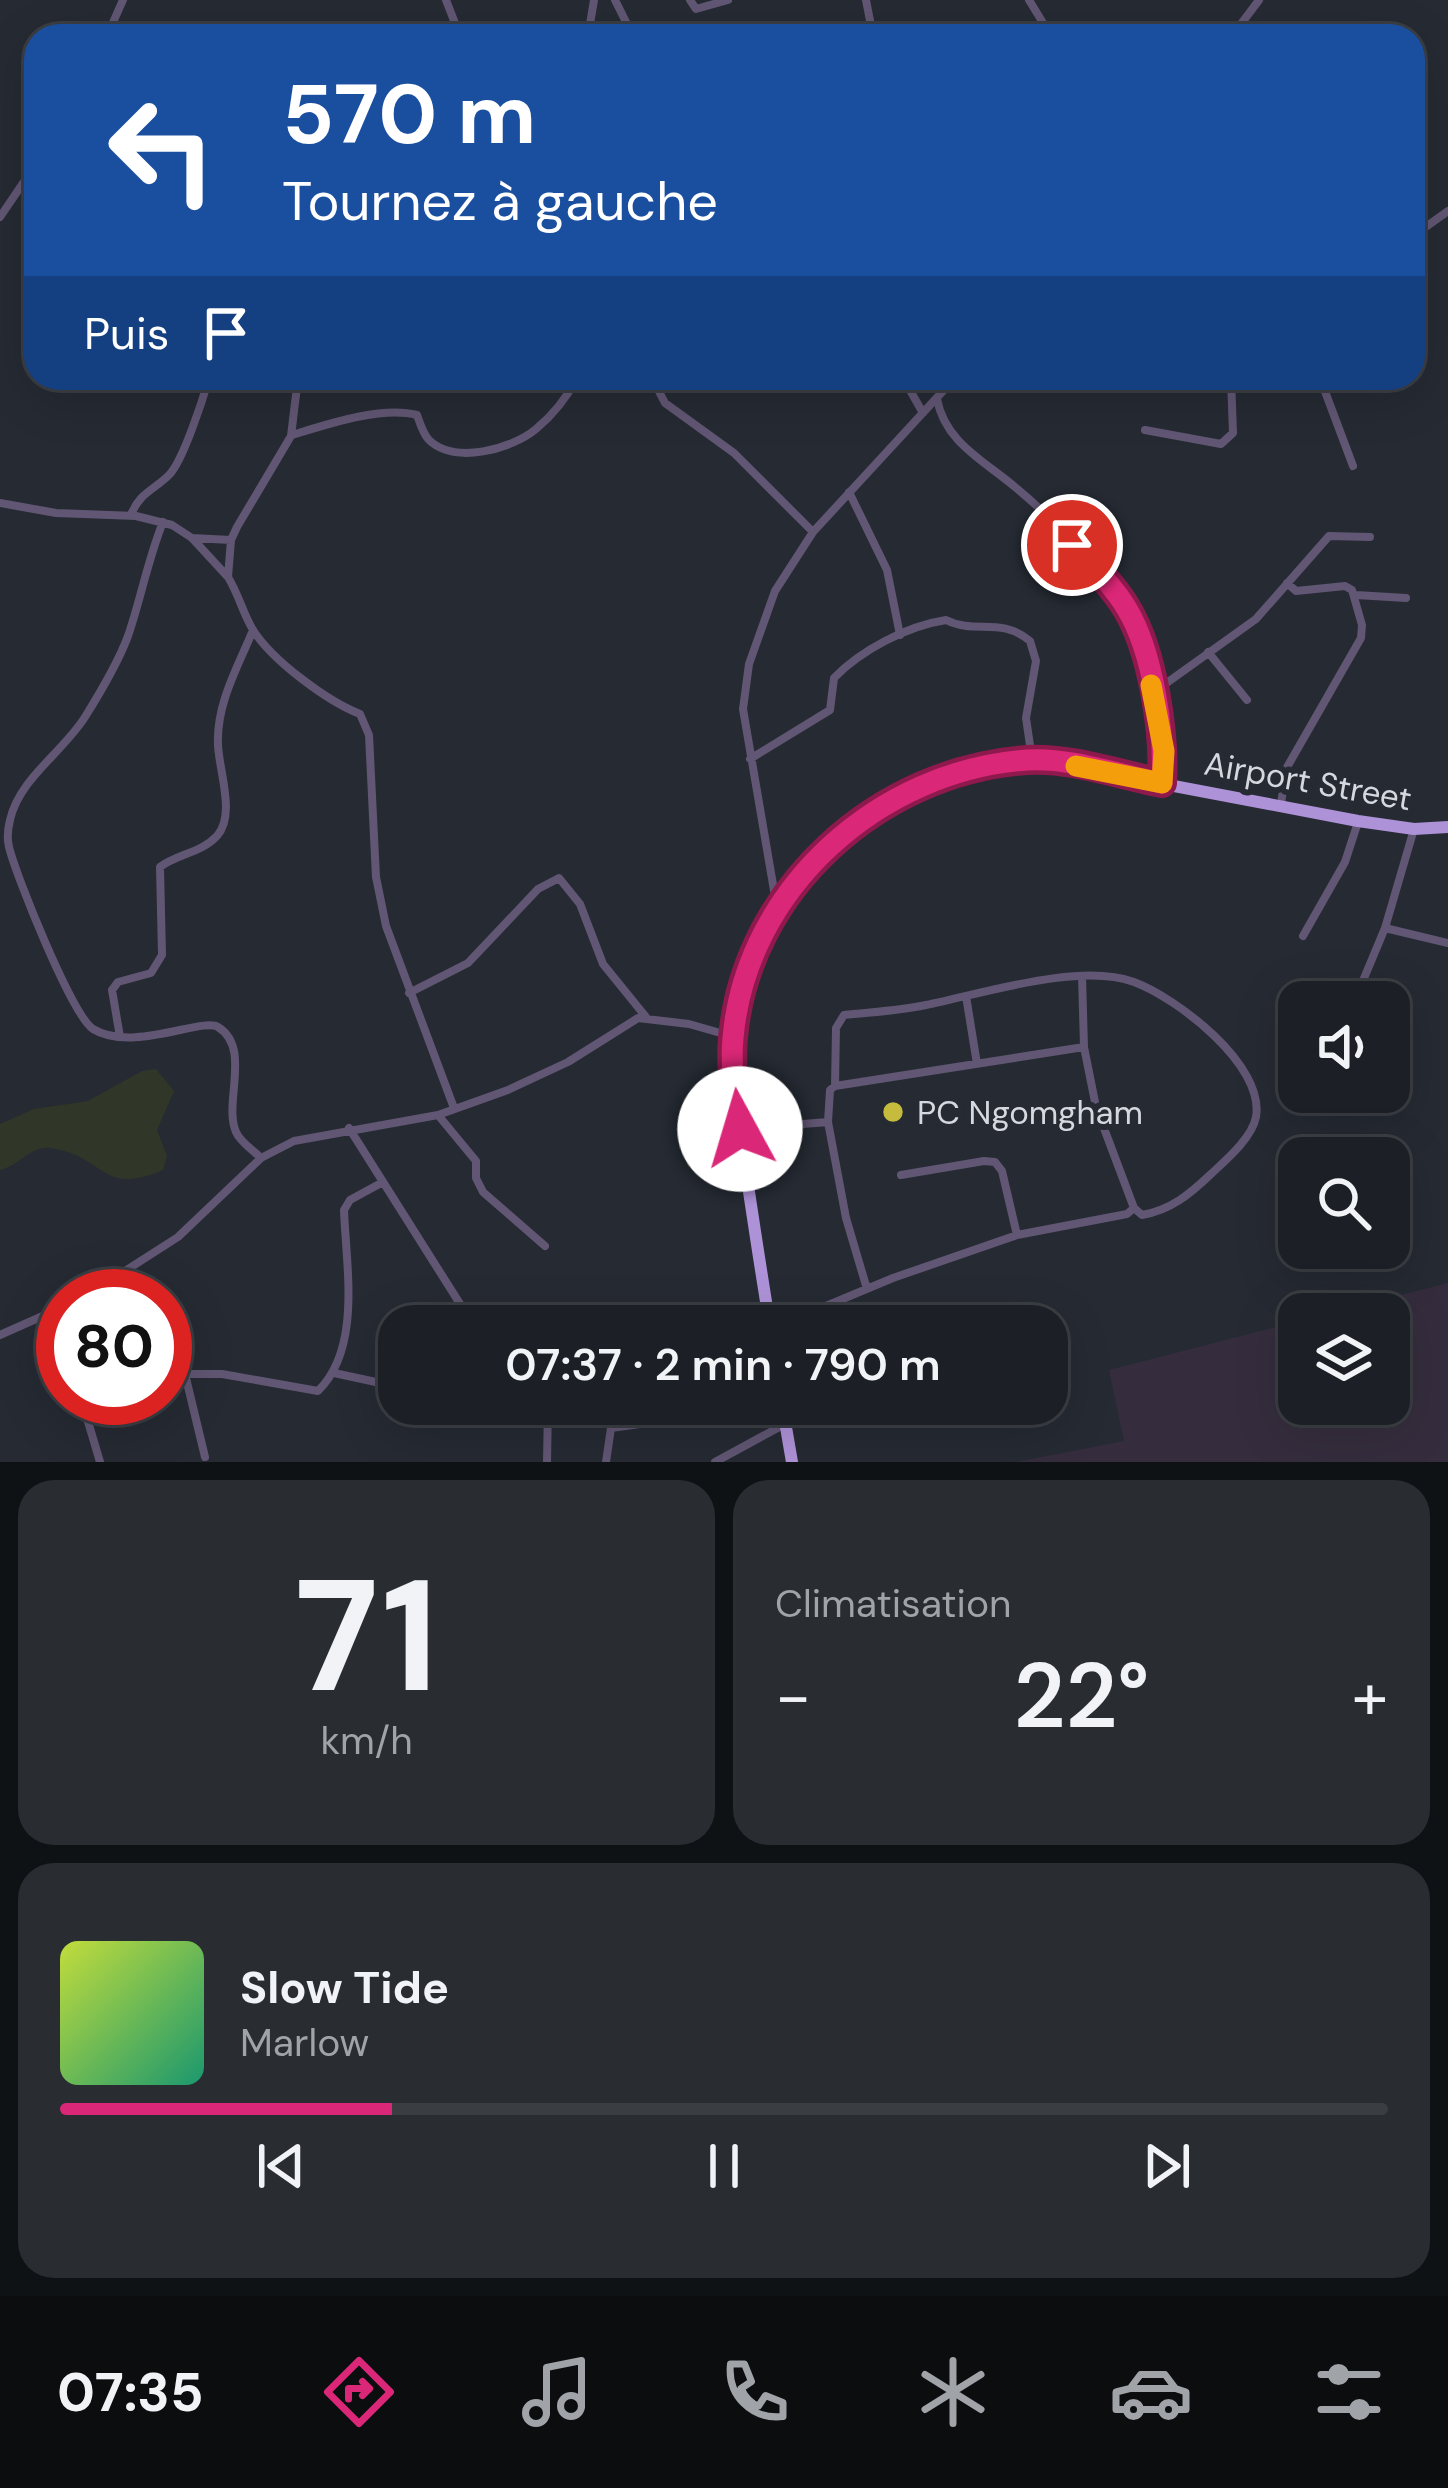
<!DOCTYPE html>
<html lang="fr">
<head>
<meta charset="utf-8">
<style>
	body { margin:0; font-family:"DM Sans",sans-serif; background:#292d32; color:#f1f3f6; height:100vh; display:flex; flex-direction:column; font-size:45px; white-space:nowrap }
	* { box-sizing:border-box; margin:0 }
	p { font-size:39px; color:#a0a3a7 }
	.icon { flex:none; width:66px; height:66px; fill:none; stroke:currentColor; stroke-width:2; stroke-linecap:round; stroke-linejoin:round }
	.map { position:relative; height:1462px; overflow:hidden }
	.drawer { display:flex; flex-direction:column; gap:18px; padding:18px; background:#0f1215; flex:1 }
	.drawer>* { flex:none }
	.guide { position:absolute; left:24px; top:24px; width:1401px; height:366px; border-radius:36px; box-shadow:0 12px 48px #0002,0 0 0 3px #3a3e43; background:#1a4fa0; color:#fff; overflow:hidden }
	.tools { position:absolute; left:1278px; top:981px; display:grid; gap:24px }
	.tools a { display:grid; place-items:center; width:132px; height:132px; border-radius:24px; background:#1c2026; box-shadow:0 12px 48px #0002,0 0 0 3px #3a3e43; font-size:60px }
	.speed { position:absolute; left:36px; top:1269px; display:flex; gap:24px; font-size:60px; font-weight:700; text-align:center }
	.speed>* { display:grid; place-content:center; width:156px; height:156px; border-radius:50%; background:#1c2026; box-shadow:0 12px 48px #0002,0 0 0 3px #3a3e43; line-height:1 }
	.speed .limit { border:18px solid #d22; background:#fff; color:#111 }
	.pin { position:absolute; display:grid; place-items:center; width:102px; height:102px; color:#fff; margin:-51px; border:6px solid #fff; border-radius:50%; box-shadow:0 3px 12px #0007 }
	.me { position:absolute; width:132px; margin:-66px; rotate:354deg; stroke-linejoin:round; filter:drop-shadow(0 0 9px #0008) }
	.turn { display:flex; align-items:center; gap:42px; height:252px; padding:0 60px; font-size:54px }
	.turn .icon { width:156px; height:156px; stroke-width:2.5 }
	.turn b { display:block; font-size:84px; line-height:102px }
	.then { display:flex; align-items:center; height:114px; padding:0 60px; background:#0003; gap:24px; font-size:45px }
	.big { font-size:90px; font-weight:600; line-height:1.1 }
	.drawer .widget { flex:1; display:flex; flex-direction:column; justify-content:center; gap:18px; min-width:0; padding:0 42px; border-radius:36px; background:#292d32 }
	.drawer .dial { align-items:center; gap:0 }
	.dial b { font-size:156px; line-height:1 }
	.song { display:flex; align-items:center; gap:36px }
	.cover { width:144px; height:144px; border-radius:18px; background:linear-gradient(135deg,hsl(70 70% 55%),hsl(160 70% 35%)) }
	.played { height:12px; border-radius:6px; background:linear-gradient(90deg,#db2777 25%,#3a3e43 25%) }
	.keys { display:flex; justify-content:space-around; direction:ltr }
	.heat { display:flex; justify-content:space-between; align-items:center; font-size:66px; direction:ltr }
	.drawer .tiles { flex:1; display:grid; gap:18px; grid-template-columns:1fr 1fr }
	.widget:last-child { grid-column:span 2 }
	.trip { position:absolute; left:378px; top:1305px; width:690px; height:120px; border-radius:36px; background:#1c2026; box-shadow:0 12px 48px #0002,0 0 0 3px #3a3e43; font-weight:600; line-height:120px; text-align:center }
	.dock { display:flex; height:192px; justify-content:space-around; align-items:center; background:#0b0d0f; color:#a0a3a7 }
	.dock .icon { width:84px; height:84px }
	.dock .current { color:#db2777 }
	.dock b { font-size:54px; color:#f1f3f6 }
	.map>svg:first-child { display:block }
</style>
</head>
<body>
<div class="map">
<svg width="1448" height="1462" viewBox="0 0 1448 1462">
	<rect width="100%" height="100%" fill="#252a33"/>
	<!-- education -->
	<path fill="#352d3d" d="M1448 1283V1462H1016L1124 1441 1109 1370 1299 1321V1404H1389V1314H1327Z"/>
	<!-- green -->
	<path fill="#303728" d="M156 1069 174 1091 157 1130 167 1156 163 1170C100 1197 107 1156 50 1148 30 1146 18 1167 0 1170V1124L34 1109 88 1101 142 1071Z"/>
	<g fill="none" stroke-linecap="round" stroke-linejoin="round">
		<!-- minor -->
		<path stroke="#615673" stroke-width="8" d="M446 0 460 36
			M615 0 633 36
			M690 0 696 9 728 0
			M866 0 873 36
			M1029 0 1051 36
			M107 36 123 0
			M588 36 594 0
			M1232 36 1259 0
			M0 217 36 164
			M1413 236 1448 211
			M298 378 291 436 237 527 231 540 228 577C239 595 243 614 253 630 273 661 327 701 360 714L369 735 376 877 386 926 454 1108
			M652 378 665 403 734 453 813 532
			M903 378 923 413
			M1320 378 1353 466
			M937 399C945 442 983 460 1015 487 1048 514 1107 573 1128 611 1153 653 1164 734 1162 783
			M1145 430 1221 444 1233 433 1231 378
			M292 435C328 424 381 406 417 415 420 423 423 434 429 440 455 465 512 449 536 429 553 415 567 397 577 378
			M849 492 887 570 900 635
			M0 503 56 513 136 516 172 525 192 538 227 576
			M131 515C139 493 154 490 169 475 183 461 203 399 209 378
			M163 522C148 559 141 598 128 636 118 663 100 693 85 717 63 752 19 779 10 820 8 828 7 839 9 847 16 876 72 1015 93 1029 132 1053 203 1017 218 1027 252 1048 223 1103 236 1132 240 1142 253 1150 261 1158
			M192 538 231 540
			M1356 595 1406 598
			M1208 652 1247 700
			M1154 692 1256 619 1329 536 1370 537
			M750 759 830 710 834 678C861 650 907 626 946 620 976 635 1000 616 1030 641L1036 661 1026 718 1032 759
			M1281 804 1286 769 1361 638 1362 625 1352 590 1345 586 1296 591 1287 583
			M777 908 743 709 749 664 775 591 813 532 955 378
			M1385 928 1448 943
			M1303 936 1345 862 1358 822
			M1082 976 1084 1047 1096 1107 1134 1208
			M409 993 468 963 538 889 559 878 580 904 603 964 646 1017
			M1357 995 1385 928 1414 829
			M966 996 977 1064
			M120 1037 112 990 118 982 151 973 162 955 160 867C177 854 201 853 217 836 236 815 219 771 218 745 216 704 238 667 253 630
			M438 1115 476 1161V1178L483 1192 545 1246
			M828 1122 846 1218 867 1289
			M349 1128 474 1326
			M741 1129 828 1122 830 1090 835 1086 1084 1047
			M901 1175 984 1161 995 1162 1002 1171 1017 1235
			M130 1269 143 1296
			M86 1296 178 1237 261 1158 294 1141 438 1115 508 1090 568 1062 638 1018 689 1024 731 1036
			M47 1315 63 1351
			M485 1326H501
			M778 1326 893 1278 1017 1235 1127 1214 1134 1208 1142 1215C1171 1210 1190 1194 1211 1174 1226 1160 1252 1138 1256 1117 1265 1065 1177 998 1134 982 1079 962 982 994 926 1005 899 1011 871 1012 844 1015L836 1028 835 1086
			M0 1335 63 1307
			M165 1338 185 1374H222L318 1391C362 1348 346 1266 344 1210L350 1200 383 1182
			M334 1373 399 1387
			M185 1374 205 1457
			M81 1398 100 1462
			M602 1404 611 1428 606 1462
			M611 1428 661 1421 688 1404
			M547 1462 548 1404
			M715 1462 785 1424"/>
		<!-- highway -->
		<path stroke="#ae92d8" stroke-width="12" d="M770 1326C760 1266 751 1205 742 1145 737 1110 729 1070 733 1035 755 873 877 780 1032 759L1358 821 1414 829 1448 827
			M782 1404 792 1462"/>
	</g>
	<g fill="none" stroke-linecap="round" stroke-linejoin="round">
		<defs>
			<path id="route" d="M740 1129C736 1100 730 1068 733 1038 746 888 880 770 1027 760 1070 757 1120 775 1162 783 1165 734 1153 652 1127 609 1113 585 1091 565 1072 545"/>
		</defs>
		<!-- route casing -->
		<use href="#route" stroke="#8e194d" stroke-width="30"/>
		<!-- route -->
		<use href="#route" stroke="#db2777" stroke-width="21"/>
		<!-- slow -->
		<path stroke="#f59e0b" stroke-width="21" d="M1076 766 1162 783 1164 751 1151 685"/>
	</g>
	<!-- markers -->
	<circle fill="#c5bc3d" stroke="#252a33" stroke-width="4.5" cx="893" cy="1112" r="12"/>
	<g text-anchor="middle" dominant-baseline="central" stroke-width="12" stroke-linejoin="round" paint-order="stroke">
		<!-- street labels -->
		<g font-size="33" fill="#d5d8de" stroke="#252a33">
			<text transform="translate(1308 781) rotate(10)">Airport Street</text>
		</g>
		<!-- poi labels -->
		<g font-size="33" fill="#d5d8de" stroke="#252a33" text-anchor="start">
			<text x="917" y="1112">PC Ngomgham</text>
		</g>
	</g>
</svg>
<div class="tools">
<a><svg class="icon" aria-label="sound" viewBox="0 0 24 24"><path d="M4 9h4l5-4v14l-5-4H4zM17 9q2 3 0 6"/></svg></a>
<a><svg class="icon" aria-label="search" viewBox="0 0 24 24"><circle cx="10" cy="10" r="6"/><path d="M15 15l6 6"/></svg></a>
<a><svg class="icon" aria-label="layers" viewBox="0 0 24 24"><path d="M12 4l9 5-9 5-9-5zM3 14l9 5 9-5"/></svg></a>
</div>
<div class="speed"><div class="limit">80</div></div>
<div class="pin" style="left:1072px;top:545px;background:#d93025"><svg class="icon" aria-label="arrive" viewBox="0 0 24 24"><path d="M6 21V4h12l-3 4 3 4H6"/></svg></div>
<svg class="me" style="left:740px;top:1129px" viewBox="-20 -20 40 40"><circle r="19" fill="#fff"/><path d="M0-13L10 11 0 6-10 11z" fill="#db2777"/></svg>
<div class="trip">07:37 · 2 min · 790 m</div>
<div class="guide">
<div class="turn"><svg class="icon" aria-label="left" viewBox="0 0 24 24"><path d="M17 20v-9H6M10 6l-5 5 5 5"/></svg><div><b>570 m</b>Tournez à gauche</div></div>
<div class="then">Puis<svg class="icon" aria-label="arrive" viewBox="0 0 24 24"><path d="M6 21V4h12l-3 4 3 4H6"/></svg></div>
</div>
</div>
<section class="drawer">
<div class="tiles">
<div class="widget dial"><b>71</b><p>km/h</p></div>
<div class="widget"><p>Climatisation</p>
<div class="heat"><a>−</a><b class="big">22°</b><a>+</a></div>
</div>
<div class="widget">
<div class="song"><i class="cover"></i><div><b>Slow Tide</b><p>Marlow</p></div></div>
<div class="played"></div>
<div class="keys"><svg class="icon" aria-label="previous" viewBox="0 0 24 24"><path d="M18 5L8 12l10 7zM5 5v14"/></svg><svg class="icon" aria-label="pause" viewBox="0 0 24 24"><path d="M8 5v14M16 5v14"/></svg><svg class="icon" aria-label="next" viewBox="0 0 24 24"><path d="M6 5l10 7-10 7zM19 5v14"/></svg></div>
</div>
</div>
</section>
<nav class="dock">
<b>07:35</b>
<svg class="icon current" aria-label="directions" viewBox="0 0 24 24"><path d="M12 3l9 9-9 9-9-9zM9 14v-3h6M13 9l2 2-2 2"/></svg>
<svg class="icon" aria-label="music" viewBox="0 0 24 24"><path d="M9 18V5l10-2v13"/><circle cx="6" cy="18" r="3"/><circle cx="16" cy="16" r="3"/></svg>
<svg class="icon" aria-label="phone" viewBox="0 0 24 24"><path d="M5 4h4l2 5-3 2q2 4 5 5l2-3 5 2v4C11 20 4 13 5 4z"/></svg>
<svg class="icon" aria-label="climate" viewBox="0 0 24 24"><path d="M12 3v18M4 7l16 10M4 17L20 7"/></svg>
<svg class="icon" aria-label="car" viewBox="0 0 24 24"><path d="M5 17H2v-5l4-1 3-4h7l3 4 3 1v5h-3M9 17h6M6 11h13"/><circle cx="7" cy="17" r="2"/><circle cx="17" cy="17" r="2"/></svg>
<svg class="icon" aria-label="filters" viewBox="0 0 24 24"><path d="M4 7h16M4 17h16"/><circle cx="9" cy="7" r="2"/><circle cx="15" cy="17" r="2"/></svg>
</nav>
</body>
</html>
